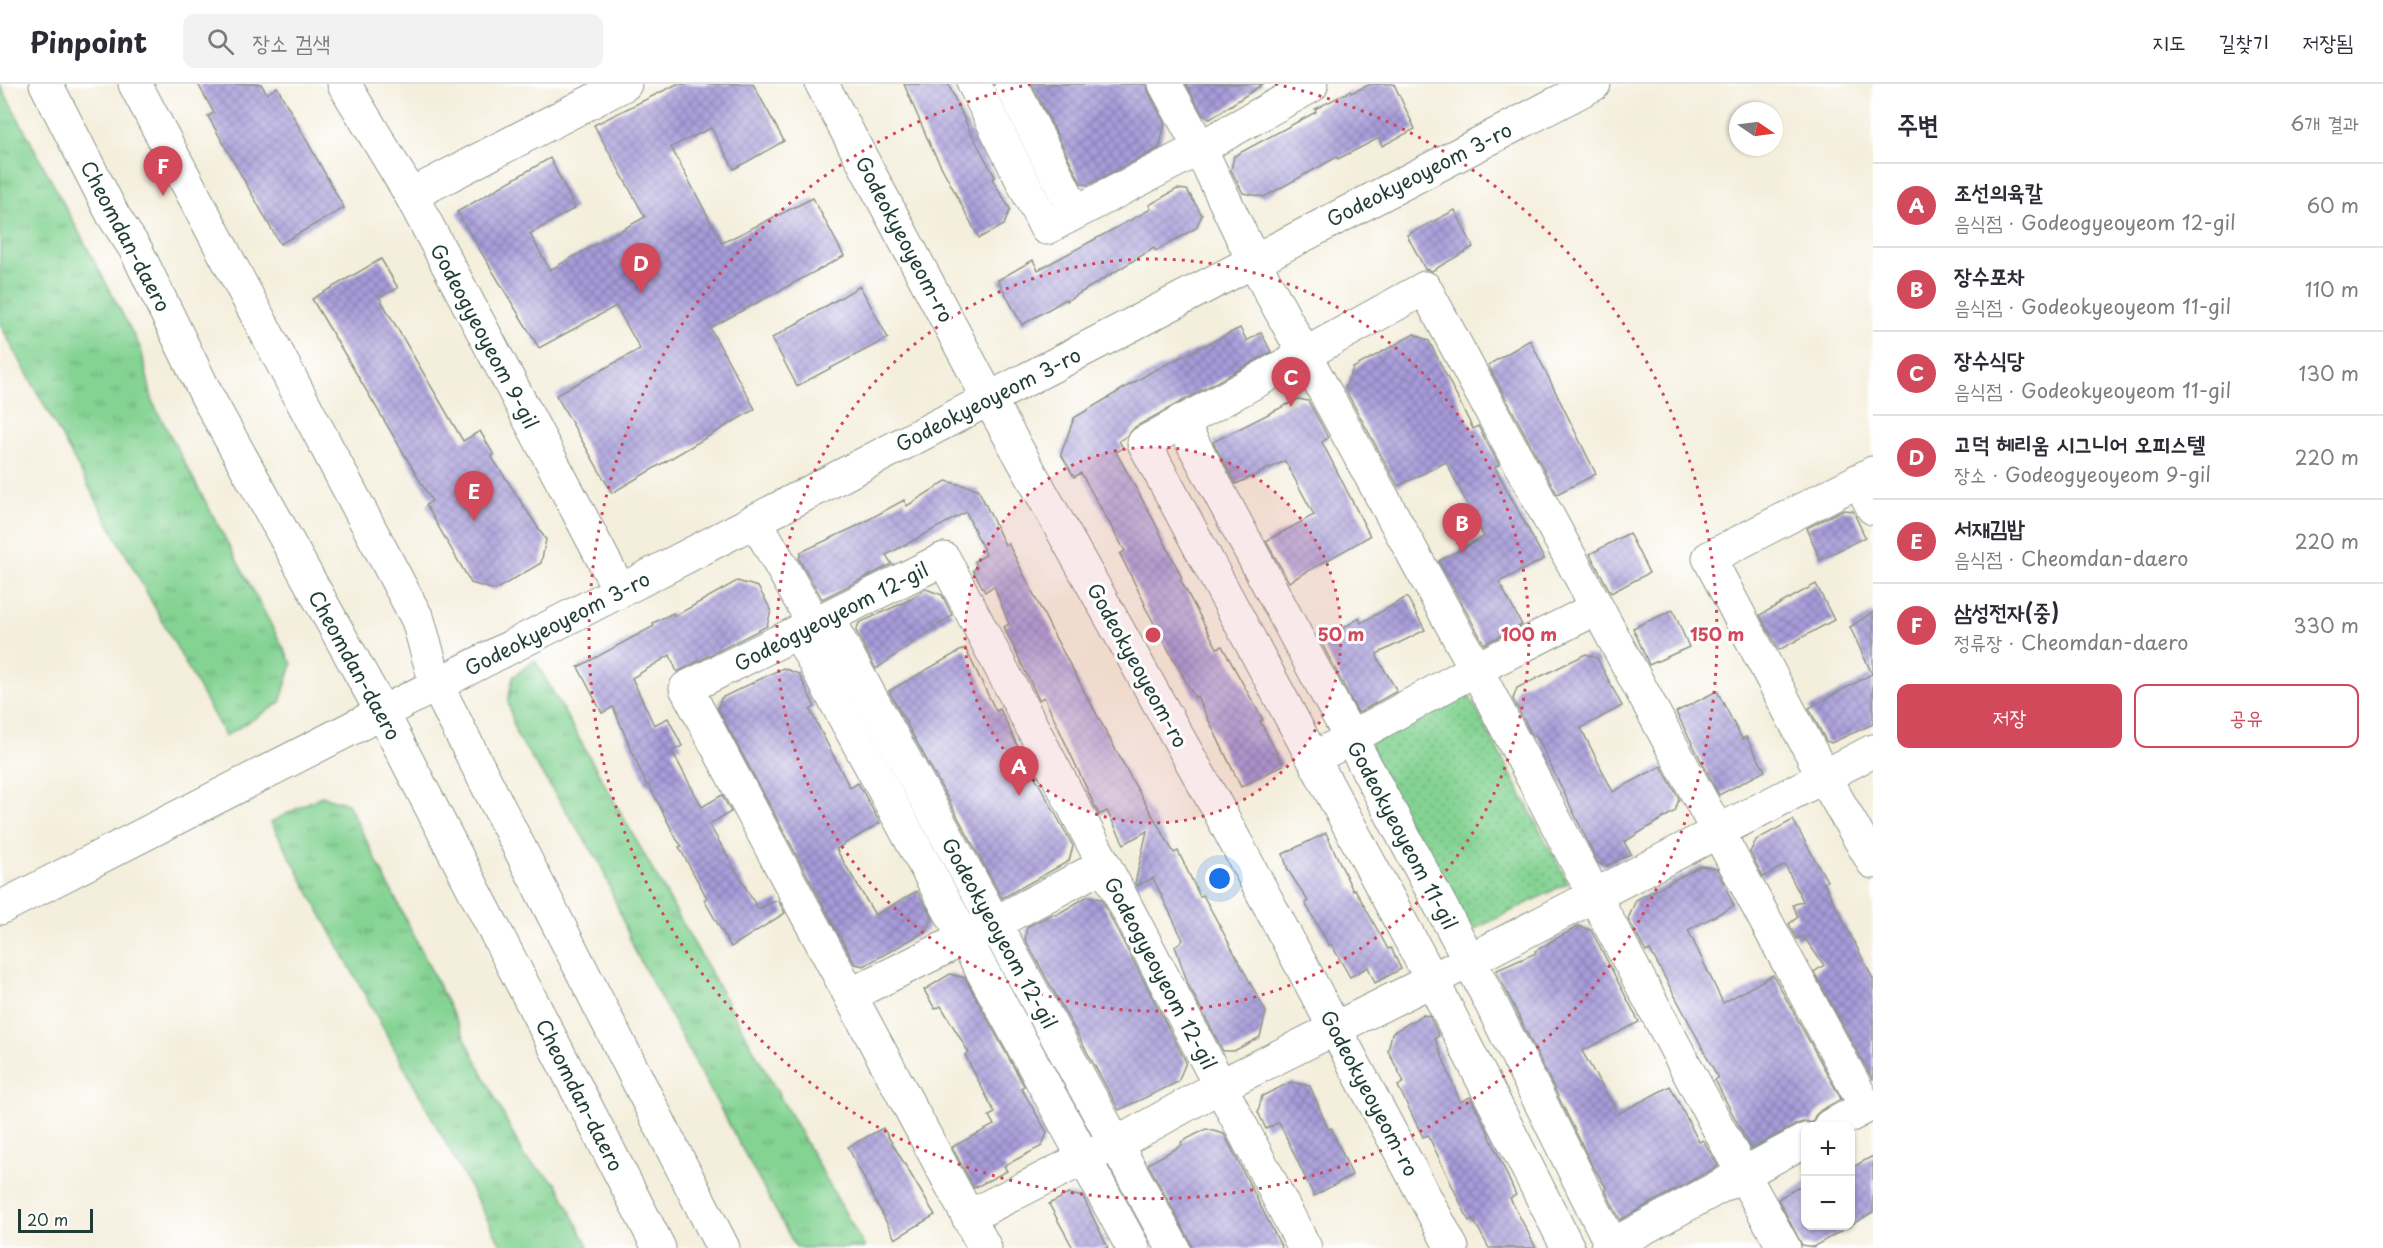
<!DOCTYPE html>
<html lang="ko">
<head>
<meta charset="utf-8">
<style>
	body { margin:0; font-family:"Playpen Sans","Poor Story",sans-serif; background:#f2f2f3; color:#2b2b33 }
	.controls { position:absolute; right:18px; bottom:18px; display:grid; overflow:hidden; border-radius:12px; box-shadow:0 2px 4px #0004 }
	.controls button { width:54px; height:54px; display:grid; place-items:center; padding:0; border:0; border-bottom:2px solid #e1e1e2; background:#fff; color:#2b2b33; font:30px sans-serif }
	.compass { position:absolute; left:1729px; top:18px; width:54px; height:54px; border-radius:50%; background:#fff; box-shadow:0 2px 4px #0004; rotate:103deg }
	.scale { position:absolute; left:18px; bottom:15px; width:75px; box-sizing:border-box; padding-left:6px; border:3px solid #1f3d34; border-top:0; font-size:16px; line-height:21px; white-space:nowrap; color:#1f3d34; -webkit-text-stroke:4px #fff; paint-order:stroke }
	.you { position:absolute; left:1220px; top:795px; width:21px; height:21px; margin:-15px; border:4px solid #fff; border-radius:50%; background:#1a73e8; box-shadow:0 0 0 9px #1a73e833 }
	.badge { display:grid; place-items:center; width:39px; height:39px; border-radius:50%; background:#d1495b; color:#fff; font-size:20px; font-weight:700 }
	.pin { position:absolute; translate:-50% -50px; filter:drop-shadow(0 2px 3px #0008) }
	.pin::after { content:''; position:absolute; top:32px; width:21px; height:18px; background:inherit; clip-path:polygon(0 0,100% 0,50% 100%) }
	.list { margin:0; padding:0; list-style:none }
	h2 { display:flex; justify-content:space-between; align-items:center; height:78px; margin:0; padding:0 24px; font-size:26px }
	h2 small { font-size:20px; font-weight:400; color:#7c7c81 }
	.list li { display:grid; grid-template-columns:39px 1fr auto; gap:18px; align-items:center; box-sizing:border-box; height:84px; padding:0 24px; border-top:2px solid #e1e1e2 }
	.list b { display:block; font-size:22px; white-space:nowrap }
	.list p { margin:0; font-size:20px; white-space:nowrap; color:#7c7c81 }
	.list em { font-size:20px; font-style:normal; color:#7c7c81 }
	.actions { display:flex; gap:12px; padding:18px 24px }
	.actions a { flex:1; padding:14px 0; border:2px solid #d1495b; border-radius:12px; text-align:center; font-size:21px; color:#d1495b }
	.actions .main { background:#d1495b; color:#fff }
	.icon { flex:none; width:33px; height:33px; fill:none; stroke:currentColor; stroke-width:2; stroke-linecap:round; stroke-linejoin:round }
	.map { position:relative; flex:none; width:1873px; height:1164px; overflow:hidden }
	header { display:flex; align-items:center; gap:36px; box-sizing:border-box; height:84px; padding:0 30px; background:#fff; border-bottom:2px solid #e1e1e2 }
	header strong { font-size:28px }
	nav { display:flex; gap:33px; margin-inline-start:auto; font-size:21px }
	.search { width:420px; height:54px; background:#f2f2f3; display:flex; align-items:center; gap:15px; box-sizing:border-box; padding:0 21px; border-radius:12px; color:#7c7c81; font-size:22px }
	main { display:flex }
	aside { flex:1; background:#fff }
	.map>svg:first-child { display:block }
</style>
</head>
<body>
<header>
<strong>Pinpoint</strong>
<div class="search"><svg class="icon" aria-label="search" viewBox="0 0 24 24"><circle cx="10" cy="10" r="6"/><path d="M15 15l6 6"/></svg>장소 검색</div>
<nav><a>지도</a><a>길찾기</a><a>저장됨</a></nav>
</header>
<main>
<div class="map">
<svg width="1873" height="1164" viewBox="0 0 1873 1164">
	<defs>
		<pattern id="grass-tufts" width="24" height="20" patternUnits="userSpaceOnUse" patternTransform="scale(1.5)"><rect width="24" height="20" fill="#84d393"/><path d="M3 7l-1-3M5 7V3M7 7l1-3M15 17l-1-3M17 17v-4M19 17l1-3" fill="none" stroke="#6bac79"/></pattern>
		<pattern id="park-dots" width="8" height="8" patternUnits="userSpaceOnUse" patternTransform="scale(1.5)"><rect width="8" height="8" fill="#84d393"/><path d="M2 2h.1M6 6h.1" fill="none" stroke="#6bac79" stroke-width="1.8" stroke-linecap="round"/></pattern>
		<pattern id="building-cross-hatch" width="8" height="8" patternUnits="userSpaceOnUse" patternTransform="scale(1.5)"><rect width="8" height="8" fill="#a79bd9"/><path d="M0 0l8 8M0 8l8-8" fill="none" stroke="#8780b1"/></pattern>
	</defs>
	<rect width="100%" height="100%" fill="#fff"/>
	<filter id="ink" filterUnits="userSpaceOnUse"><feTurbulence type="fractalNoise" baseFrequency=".0167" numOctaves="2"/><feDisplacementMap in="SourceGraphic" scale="12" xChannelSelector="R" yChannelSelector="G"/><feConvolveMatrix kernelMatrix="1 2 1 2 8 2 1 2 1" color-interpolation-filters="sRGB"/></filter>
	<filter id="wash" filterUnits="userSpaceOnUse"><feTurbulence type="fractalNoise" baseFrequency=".008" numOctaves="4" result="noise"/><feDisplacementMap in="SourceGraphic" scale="24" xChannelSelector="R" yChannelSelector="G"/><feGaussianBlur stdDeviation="1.35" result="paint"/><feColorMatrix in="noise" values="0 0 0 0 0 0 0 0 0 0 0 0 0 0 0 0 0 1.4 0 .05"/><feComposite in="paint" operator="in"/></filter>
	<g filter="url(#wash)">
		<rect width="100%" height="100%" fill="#f4eedc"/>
		<!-- grass -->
		<g fill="url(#grass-tufts)" stroke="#528864" stroke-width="1.5">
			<polygon points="0,0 141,265 153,319 292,580 280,619 225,652 0,240"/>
			<polygon points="535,576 865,1164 796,1164 635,867 600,779 516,650 508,617 513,593"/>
			<polygon points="321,712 348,720 525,1074 557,1100 589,1164 503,1164 271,738"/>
		</g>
		<!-- park -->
		<polygon fill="url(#park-dots)" stroke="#528864" stroke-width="1.5" points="1467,608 1568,799 1463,851 1369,660"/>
		<g id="blocks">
			<!-- building -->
			<g fill="url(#building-cross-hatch)">
				<polygon points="198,0 261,0 267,10 277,3 344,124 280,160 208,32 214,29"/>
				<polygon points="677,0 753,0 784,57 734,85 711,44 671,63 722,159 813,114 844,172 710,244 755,325 612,409 556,311 640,265 616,222 539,264 457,128 550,74 575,124 530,150 550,186 645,133 594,41"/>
				<polygon points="904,0 948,0 969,45 995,93 992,95 1010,125 1004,141 979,154 931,63"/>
				<polygon points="1032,0 1146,0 1149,9 1165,40 1159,64 1088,101 1081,99"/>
				<polygon points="1186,0 1263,0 1210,35 1203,31"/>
				<polygon points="1371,0 1394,0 1415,45 1382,62 1379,54 1338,75 1337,73 1264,113 1243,109 1231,86 1234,72 1316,28 1315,25 1350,7 1351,9"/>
				<polygon points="1177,105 1187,106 1202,131 1196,144 1156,167 1154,164 1067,217 1066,215 1022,241 998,196 1033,176 1038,186 1151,125 1149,121"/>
				<polygon points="1455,126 1473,163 1432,187 1425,185 1407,151"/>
				<polygon points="381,175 398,204 379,213 463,357 480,347 494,371 491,372 546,456 541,479 495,506 471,499 426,421 432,417 312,215"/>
				<polygon points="860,202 888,254 797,302 772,254"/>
				<polygon points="1240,244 1247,257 1261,248 1271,268 1135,343 1127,352 1119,357 1123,364 1116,368 1154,437 1182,494 1180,495 1217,564 1222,562 1263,636 1260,637 1283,681 1241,703 1197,612 1195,614 1144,521 1145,520 1120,470 1125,467 1081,389 1074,393 1061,370 1074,334 1153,287"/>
				<polygon points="1414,250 1429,257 1473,345 1478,342 1499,381 1495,383 1544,475 1499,498 1522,541 1484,560 1439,477 1484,453 1446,378 1398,402 1345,305 1353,284"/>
				<polygon points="1530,256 1596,390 1557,410 1488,281"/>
				<polygon points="1298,315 1308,317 1322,342 1328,354 1322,358 1370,452 1289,498 1266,457 1314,431 1285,377 1236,400 1213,358"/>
				<polygon points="946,397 978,405 1005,461 1008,459 1054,551 1132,696 1174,769 1178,767 1200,813 1203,811 1266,928 1260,953 1234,967 1223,967 1188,900 1175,862 1183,856 1153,794 1137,802 1135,799 1147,747 1124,760 1107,727 1099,731 1044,613 1039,616 1004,543 1009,540 994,502 985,508 973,486 977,484 975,477 986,471 966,428 886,471 892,480 822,515 799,475 801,468 857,442 904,416 907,422"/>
				<polygon points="1842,426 1853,427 1865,453 1820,476 1807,444"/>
				<polygon points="1629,449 1649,489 1611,509 1590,470"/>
				<polygon points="737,497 758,503 771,526 767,542 677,588 670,571 632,594 654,641 668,634 682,662 672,667 702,723 722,711 731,728 709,740 758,825 778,816 785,829 731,863 704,816 707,814 679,763 682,762 677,756 649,701 647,702 613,623 602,629 578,583 654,542 653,539 673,529 675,532"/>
				<polygon points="1816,500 1834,536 1779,566 1760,531"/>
				<polygon points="926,505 942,511 952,531 876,585 856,547 859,539 907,517"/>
				<polygon points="1407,513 1425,546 1377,570 1378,575 1397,607 1358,629 1321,558 1359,534 1361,539"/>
				<polygon points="1673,526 1689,563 1649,581 1633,544"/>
				<polygon points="1873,528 1873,640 1831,659 1826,657 1809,624 1872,590 1850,543"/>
				<polygon points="965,564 996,627 1000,625 1025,678 1027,678 1073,762 1069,777 1002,814 889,607"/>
				<polygon points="1586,570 1597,574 1622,622 1581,644 1613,708 1661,682 1679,715 1675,727 1624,758 1631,770 1606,782 1598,779 1536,651 1533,653 1513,615 1517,604"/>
				<polygon points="783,584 799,590 815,623 810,626 850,704 858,699 880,739 836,765 875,831 917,807 932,833 926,847 864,882 855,880 718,625 721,614"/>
				<polygon points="1717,607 1742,655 1746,653 1765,687 1719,711 1676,628"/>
				<polygon points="1793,736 1827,797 1824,799 1873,895 1873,996 1814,888 1824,881 1803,852 1797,855 1789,840 1798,833 1793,821 1803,817 1785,781 1763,793 1750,768 1756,756"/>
				<polygon points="1326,749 1353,807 1355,805 1388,865 1391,864 1401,885 1375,899 1368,883 1350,893 1331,860 1329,861 1305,819 1308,817 1288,786 1283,770"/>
				<polygon points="1701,782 1717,785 1734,822 1688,846 1723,919 1773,891 1841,1015 1821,1026 1815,1032 1812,1039 1806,1037 1797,1040 1751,1065 1715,996 1718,994 1690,940 1650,866 1646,868 1628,835 1636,816"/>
				<polygon points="1088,812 1101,815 1186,978 1178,998 1119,1026 1025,855 1027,843 1052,830 1056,831"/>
				<polygon points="1578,842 1591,846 1639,938 1582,967 1618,1030 1670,1002 1699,1058 1703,1056 1718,1082 1620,1136 1605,1106 1607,1105 1592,1081 1497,888 1497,886 1536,869 1535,867"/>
				<polygon points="950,890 965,894 1024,1002 1021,1004 1047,1048 1042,1062 1004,1082 1007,1087 974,1104 952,1063 994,1041 989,1032 995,1029 965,971 969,969 941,922 935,925 924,906"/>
				<polygon points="1423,931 1429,932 1439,952 1435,954 1460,1018 1470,1013 1486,1044 1516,1111 1510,1114 1536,1164 1489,1164 1473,1135 1469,1137 1428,1051 1423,1053 1398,1002 1404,998 1388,967 1392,949"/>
				<polygon points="1291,998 1310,1002 1328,1045 1331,1044 1352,1091 1314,1112 1279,1038 1266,1045 1258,1028 1262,1012"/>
				<polygon points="883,1044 935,1131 895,1155 848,1063"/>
				<polygon points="1206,1045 1224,1050 1282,1164 1192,1164 1189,1155 1148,1080 1182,1061 1181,1058"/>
				<polygon points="1873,1072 1873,1128 1851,1141 1851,1084"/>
				<polygon points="1806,1098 1806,1142 1850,1142 1813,1163 1802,1161 1778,1115"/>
				<polygon points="1068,1110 1083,1113 1108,1164 1073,1164 1049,1120"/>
			</g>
		</g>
	</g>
	<g filter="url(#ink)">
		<use href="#blocks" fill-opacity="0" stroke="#8a9688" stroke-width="1.5"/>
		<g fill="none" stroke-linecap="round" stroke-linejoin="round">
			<defs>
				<g id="minor">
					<polyline points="46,0 113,131 136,166 207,312 382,628 659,1164"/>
					<polyline points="135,0 418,536 436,600 723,1164"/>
					<polyline points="344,0 411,111 620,507"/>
					<polyline points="822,0 989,315 1218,725 1452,1164"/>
					<polyline points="974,0 1046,144 1200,64 1165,0"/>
					<polyline points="1011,0 1075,128"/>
					<polyline points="1310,0 1311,2 1200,64 1253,176 1476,585 1594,811 1743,1090 1607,1164"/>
					<polyline points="411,111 625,0"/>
					<polyline points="1181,337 1469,875 1612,1162"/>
					<polyline points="1873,389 1709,474 1824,693 1873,778"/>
					<polyline points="1859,396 1873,424"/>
					<polyline points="755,436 814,540"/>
					<polyline points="827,534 1173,1164"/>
					<polyline points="798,548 1133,1164"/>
					<polyline points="1331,665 1476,585 1597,524"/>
					<polyline points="0,824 620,507 1594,0"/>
					<polyline points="850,911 995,839 1104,781"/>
					<polyline points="968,1133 1084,1074 1116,1060 1220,1002 1432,896 1873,667"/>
					<polyline points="985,1164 686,604 944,475 1305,1164"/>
					<polyline points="1568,1164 1432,896 1144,359 1425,204 1866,1023 1830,1042"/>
					<polyline points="1784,1164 1743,1090 1806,1056"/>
				</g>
			</defs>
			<!-- minor casing -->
			<use href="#minor" stroke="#8a9688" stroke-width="35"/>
			<!-- minor -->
			<use href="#minor" stroke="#fff" stroke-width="33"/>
		</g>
	</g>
	<!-- distance rings -->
	<circle cx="1153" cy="551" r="188" fill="#d1495b" fill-opacity=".12"/>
	<g fill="none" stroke="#d1495b" stroke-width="3" stroke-dasharray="3 6">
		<circle cx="1153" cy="551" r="188"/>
		<circle cx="1153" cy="551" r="376"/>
		<path d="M1275 0A564 564 0 1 1 1031 0"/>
	</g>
	<g text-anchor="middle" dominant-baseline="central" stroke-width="6" stroke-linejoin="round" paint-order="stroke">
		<!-- street labels -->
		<g font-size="20" fill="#1f3d34" stroke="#fff">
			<text transform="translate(1419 90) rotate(-27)">Godeokyeoyeom 3-ro</text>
			<text transform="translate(126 152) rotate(62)">Cheomdan-daero</text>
			<text transform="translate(905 155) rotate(62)">Godeokyeoyeom-ro</text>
			<text transform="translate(485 252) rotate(62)">Godeogyeoyeom 9-gil</text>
			<text transform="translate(988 315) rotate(-27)">Godeokyeoyeom 3-ro</text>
			<text transform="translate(831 532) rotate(-27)">Godeogyeoyeom 12-gil</text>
			<text transform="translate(557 539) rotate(-27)">Godeokyeoyeom 3-ro</text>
			<text transform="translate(355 581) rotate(61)">Cheomdan-daero</text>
			<text transform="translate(1138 581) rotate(61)">Godeokyeoyeom-ro</text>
			<text transform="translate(1403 751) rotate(62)">Godeokyeoyeom 11-gil</text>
			<text transform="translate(1000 849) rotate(61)">Godeokyeoyeom 12-gil</text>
			<text transform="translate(1161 889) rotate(62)">Godeogyeoyeom 12-gil</text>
			<text transform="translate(1370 1009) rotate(62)">Godeokyeoyeom-ro</text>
			<text transform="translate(580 1011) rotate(63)">Cheomdan-daero</text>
		</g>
	</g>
	<circle cx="1153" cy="551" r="9" fill="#d1495b" stroke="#fff" stroke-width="3"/>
	<g font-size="18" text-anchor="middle" font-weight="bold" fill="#d1495b" stroke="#fff" stroke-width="6" stroke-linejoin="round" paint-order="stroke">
		<text x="1341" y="557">50 m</text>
		<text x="1529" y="557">100 m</text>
		<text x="1717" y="557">150 m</text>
	</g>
</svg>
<div class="controls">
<button>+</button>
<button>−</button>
</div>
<svg class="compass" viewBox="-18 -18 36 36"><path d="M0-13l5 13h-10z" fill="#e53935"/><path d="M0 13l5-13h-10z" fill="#7c7c81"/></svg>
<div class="scale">20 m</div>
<div class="you"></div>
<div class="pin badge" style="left:1019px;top:712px">A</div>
<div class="pin badge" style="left:1462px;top:469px">B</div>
<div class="pin badge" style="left:1291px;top:323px">C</div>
<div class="pin badge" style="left:641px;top:209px">D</div>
<div class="pin badge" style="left:474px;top:437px">E</div>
<div class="pin badge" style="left:163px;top:112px">F</div>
</div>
<aside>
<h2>주변<small>6개 결과</small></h2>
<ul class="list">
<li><span class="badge">A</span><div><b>조선의육칼</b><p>음식점 · Godeogyeoyeom 12-gil</p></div><em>60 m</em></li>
<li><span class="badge">B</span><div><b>장수포차</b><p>음식점 · Godeokyeoyeom 11-gil</p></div><em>110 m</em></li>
<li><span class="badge">C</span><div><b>장수식당</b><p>음식점 · Godeokyeoyeom 11-gil</p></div><em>130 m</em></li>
<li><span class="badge">D</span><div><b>고덕 헤리움 시그니어 오피스텔</b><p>장소 · Godeogyeoyeom 9-gil</p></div><em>220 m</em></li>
<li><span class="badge">E</span><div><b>서재김밥</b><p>음식점 · Cheomdan-daero</p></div><em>220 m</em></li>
<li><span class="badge">F</span><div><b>삼성전자(중)</b><p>정류장 · Cheomdan-daero</p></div><em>330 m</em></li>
</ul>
<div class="actions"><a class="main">저장</a><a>공유</a></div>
</aside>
</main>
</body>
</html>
